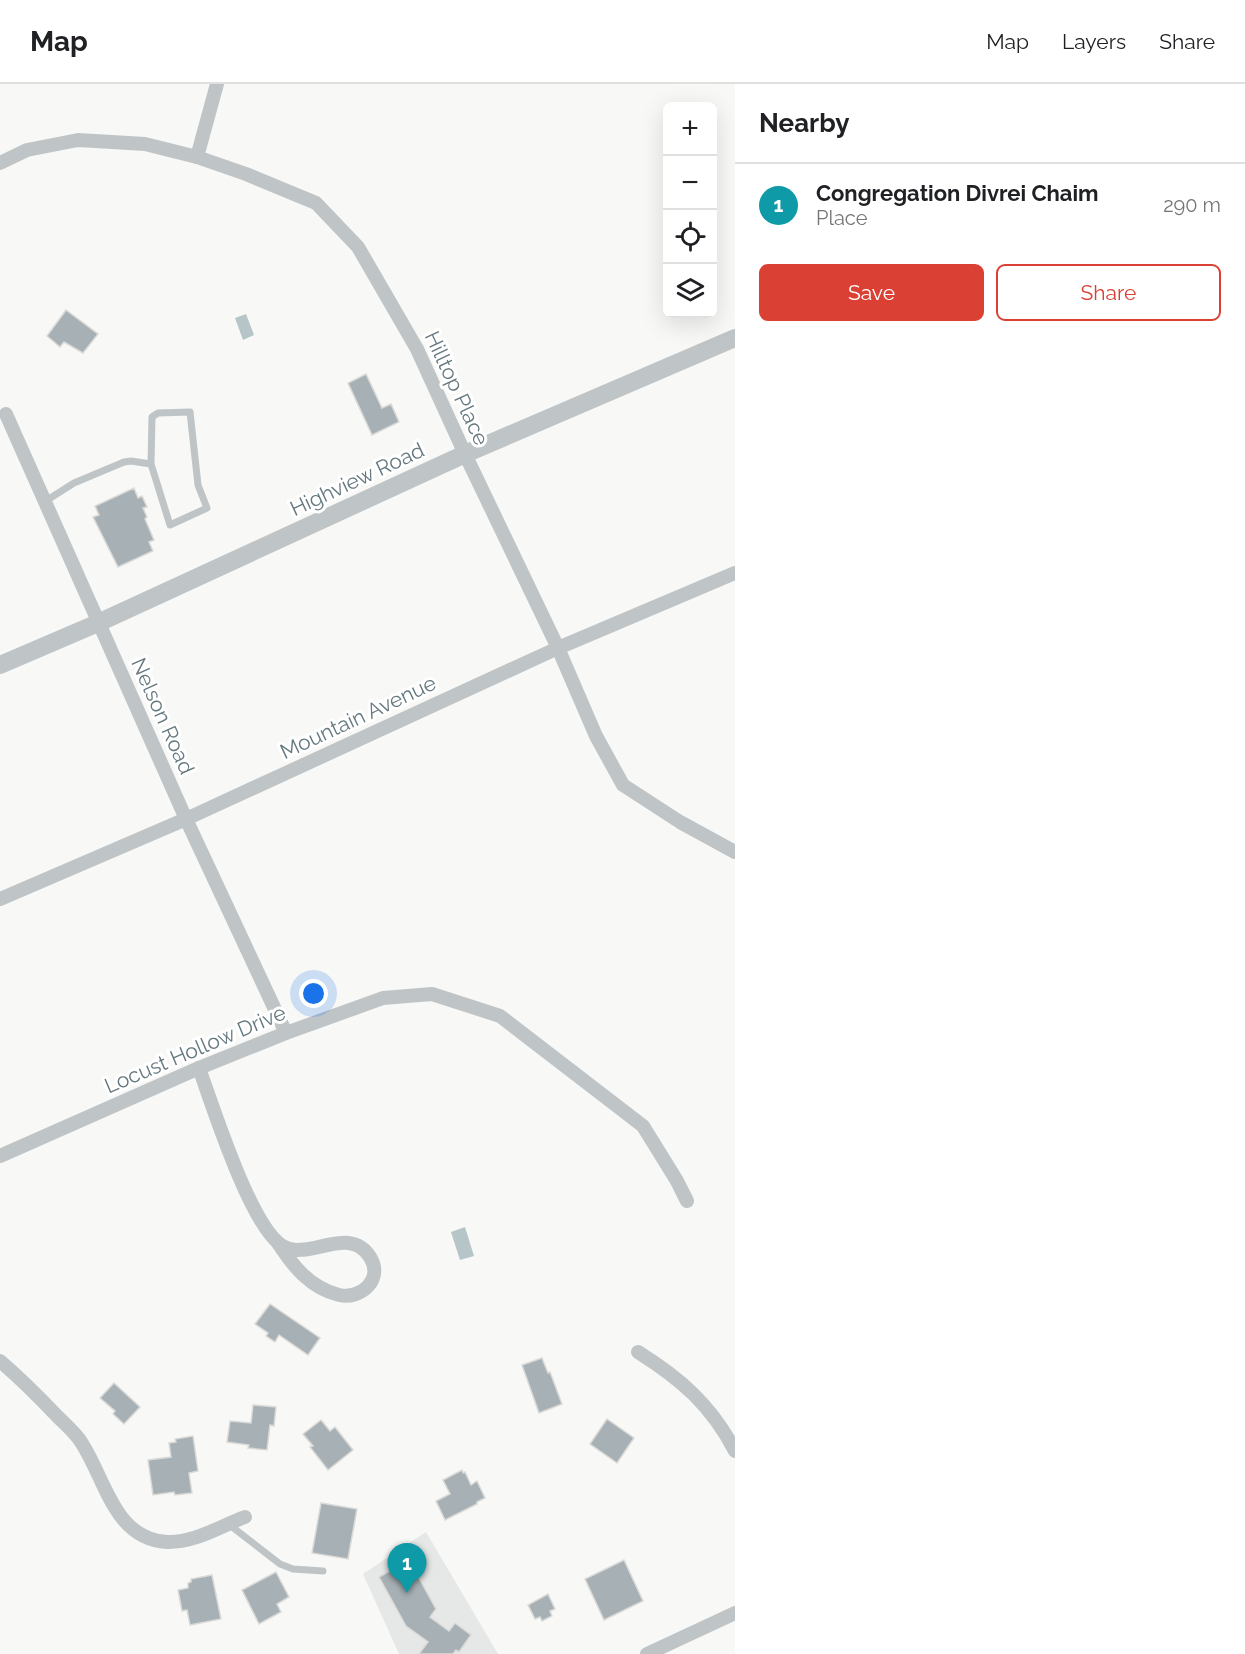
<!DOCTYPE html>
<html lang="en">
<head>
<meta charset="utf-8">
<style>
	body { margin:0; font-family:Raleway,sans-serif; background:#f2f2f2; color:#202124 }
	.controls { position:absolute; right:18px; top:18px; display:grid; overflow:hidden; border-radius:9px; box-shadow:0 6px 24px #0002 }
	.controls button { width:54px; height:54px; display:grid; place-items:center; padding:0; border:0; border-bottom:2px solid #e0e0e0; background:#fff; color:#202124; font:30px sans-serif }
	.you { position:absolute; left:314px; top:910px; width:21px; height:21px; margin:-15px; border:4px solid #fff; border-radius:50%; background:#1a73e8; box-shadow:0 0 0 9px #1a73e833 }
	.badge { display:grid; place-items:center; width:39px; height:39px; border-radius:50%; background:#da4034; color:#fff; font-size:20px; font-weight:700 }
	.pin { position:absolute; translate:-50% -50px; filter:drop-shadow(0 2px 3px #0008) }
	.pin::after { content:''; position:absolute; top:32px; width:21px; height:18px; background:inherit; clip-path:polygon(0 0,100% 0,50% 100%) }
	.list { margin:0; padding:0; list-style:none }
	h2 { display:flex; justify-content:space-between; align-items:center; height:78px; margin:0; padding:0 24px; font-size:26px }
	h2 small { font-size:20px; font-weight:400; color:#757577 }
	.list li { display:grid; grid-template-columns:39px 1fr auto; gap:18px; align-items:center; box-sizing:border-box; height:84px; padding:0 24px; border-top:2px solid #e0e0e0 }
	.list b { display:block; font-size:22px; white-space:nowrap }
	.list p { margin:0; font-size:20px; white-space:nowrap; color:#757577 }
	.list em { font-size:20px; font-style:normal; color:#757577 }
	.actions { display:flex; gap:12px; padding:18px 24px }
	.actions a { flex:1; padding:14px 0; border:2px solid #da4034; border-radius:9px; text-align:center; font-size:21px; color:#da4034 }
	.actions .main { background:#da4034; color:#fff }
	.icon { flex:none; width:33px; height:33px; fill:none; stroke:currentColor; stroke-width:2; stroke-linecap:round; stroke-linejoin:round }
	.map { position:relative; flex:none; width:735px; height:1570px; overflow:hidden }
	header { display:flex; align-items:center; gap:36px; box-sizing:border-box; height:84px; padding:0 30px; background:#fff; border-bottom:2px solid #e0e0e0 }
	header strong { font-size:28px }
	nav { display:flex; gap:33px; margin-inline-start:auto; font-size:21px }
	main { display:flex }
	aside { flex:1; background:#fff }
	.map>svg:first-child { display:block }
</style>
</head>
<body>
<header>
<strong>Map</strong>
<nav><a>Map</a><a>Layers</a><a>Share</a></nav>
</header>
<main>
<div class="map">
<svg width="735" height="1570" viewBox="0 0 735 1570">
	<rect width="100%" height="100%" fill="#f8f8f6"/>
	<!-- built -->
	<polygon fill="#e6e8e7" points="426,1448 498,1570 399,1570 363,1490"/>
	<!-- water -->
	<g fill="#b6c5c7">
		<polygon points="246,230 254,251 243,256 235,234"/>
		<polygon points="465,1143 474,1172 460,1176 451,1148"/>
	</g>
	<!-- building -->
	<g fill="#a7b1b5" stroke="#dadad8" stroke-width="1.5">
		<polygon points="66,226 98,250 83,269 64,258 60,263 47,252"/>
		<polygon points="366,290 382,324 391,320 399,338 372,351 348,299"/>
		<polygon points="134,404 138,414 142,412 147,423 143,424 147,433 145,435 154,456 149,458 153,467 118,483 93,433 99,431 95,422"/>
		<polygon points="270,1220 320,1254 308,1271 279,1251 275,1258 266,1252 268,1249 255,1240"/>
		<polygon points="542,1274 548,1289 550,1288 562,1320 539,1329 522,1281"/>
		<polygon points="114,1299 140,1323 124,1340 113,1330 115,1327 100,1314"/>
		<polygon points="253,1321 276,1323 274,1342 270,1341 267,1366 248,1364 249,1361 227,1358 230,1337 251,1339"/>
		<polygon points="607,1335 634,1354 617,1379 590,1360"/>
		<polygon points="321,1336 330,1347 335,1343 353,1366 328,1386 310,1363 313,1362 303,1350"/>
		<polygon points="193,1352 198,1387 189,1389 192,1409 175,1411 174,1408 153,1411 148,1376 171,1373 169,1359 176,1358 175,1355"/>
		<polygon points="462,1386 463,1389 465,1388 471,1401 477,1397 485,1414 477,1418 477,1420 445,1436 436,1417 450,1410 443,1396"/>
		<polygon points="321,1419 357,1425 348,1475 312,1469"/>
		<polygon points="409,1476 436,1525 430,1533 449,1547 455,1539 471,1551 459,1568 456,1566 453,1570 419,1570 428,1558 406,1542 379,1493"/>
		<polygon points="624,1476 643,1517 604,1536 585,1495"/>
		<polygon points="276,1488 289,1513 277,1520 281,1528 259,1540 242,1506"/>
		<polygon points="212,1491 221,1535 190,1541 187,1526 182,1527 178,1506 188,1504 188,1499 191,1498 191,1495"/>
		<polygon points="548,1510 555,1525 550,1527 552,1532 542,1537 540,1533 535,1535 528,1521"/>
	</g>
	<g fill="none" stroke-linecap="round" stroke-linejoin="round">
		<!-- service -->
		<g stroke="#bfc5c7" stroke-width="7">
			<polyline points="44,418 74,399 124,378 131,377 151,380 170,441 207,424 198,401 190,328 158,329 152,333 151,380"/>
			<polyline points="227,1439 280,1480 293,1485 323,1487"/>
		</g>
		<!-- minor -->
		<g stroke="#bfc5c7" stroke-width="14">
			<polyline points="197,73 217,0"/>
			<polyline points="0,79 27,66 78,56 145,60 197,73 246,90 316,119 358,163 417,265 465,370 558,564 596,652 623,701 680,738 735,768"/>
			<polyline points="6,330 186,735 286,949"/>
			<polyline points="0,815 186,735 558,564 735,489"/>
			<path d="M199,984C213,1023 250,1140 281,1161C307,1179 349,1139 370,1173C384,1195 361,1216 339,1211C310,1204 293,1182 278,1159"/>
			<polyline points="0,1072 199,984 286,949 383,914 432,910 500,932 643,1042 677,1097 687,1117"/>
			<path d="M638,1268C681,1295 711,1321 735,1367"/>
			<path d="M0,1277C20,1294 39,1313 57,1332C64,1339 73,1347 79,1355C105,1391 112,1455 167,1458C195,1459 220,1442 245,1433"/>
			<polyline points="647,1570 735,1529"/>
		</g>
		<!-- tertiary -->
		<polyline stroke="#bfc5c7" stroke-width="18" points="0,581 98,539 465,370 735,254"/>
	</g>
	<g text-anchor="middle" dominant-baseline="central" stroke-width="6" stroke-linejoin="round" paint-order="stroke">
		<!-- street labels -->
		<g font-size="21" fill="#65787f" stroke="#fff">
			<text transform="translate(457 304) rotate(65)">Hilltop Place</text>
			<text transform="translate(357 395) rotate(-25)">Highview Road</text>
			<text transform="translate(163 632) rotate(66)">Nelson Road</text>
			<text transform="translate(358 633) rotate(-25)">Mountain Avenue</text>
			<text transform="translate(195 965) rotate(-23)">Locust Hollow Drive</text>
		</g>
	</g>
</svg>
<div class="controls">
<button>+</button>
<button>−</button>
<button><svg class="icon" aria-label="locate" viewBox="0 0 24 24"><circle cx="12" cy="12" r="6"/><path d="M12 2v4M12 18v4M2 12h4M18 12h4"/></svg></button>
<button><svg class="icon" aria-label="layers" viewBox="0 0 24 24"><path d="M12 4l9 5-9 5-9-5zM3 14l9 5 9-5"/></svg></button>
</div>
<div class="you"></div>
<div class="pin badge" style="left:407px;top:1509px;background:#0f9aa8">1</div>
</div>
<aside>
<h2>Nearby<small></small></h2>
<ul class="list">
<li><span class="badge" style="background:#0f9aa8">1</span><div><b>Congregation Divrei Chaim</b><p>Place</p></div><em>290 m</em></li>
</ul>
<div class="actions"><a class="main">Save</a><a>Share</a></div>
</aside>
</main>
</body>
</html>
